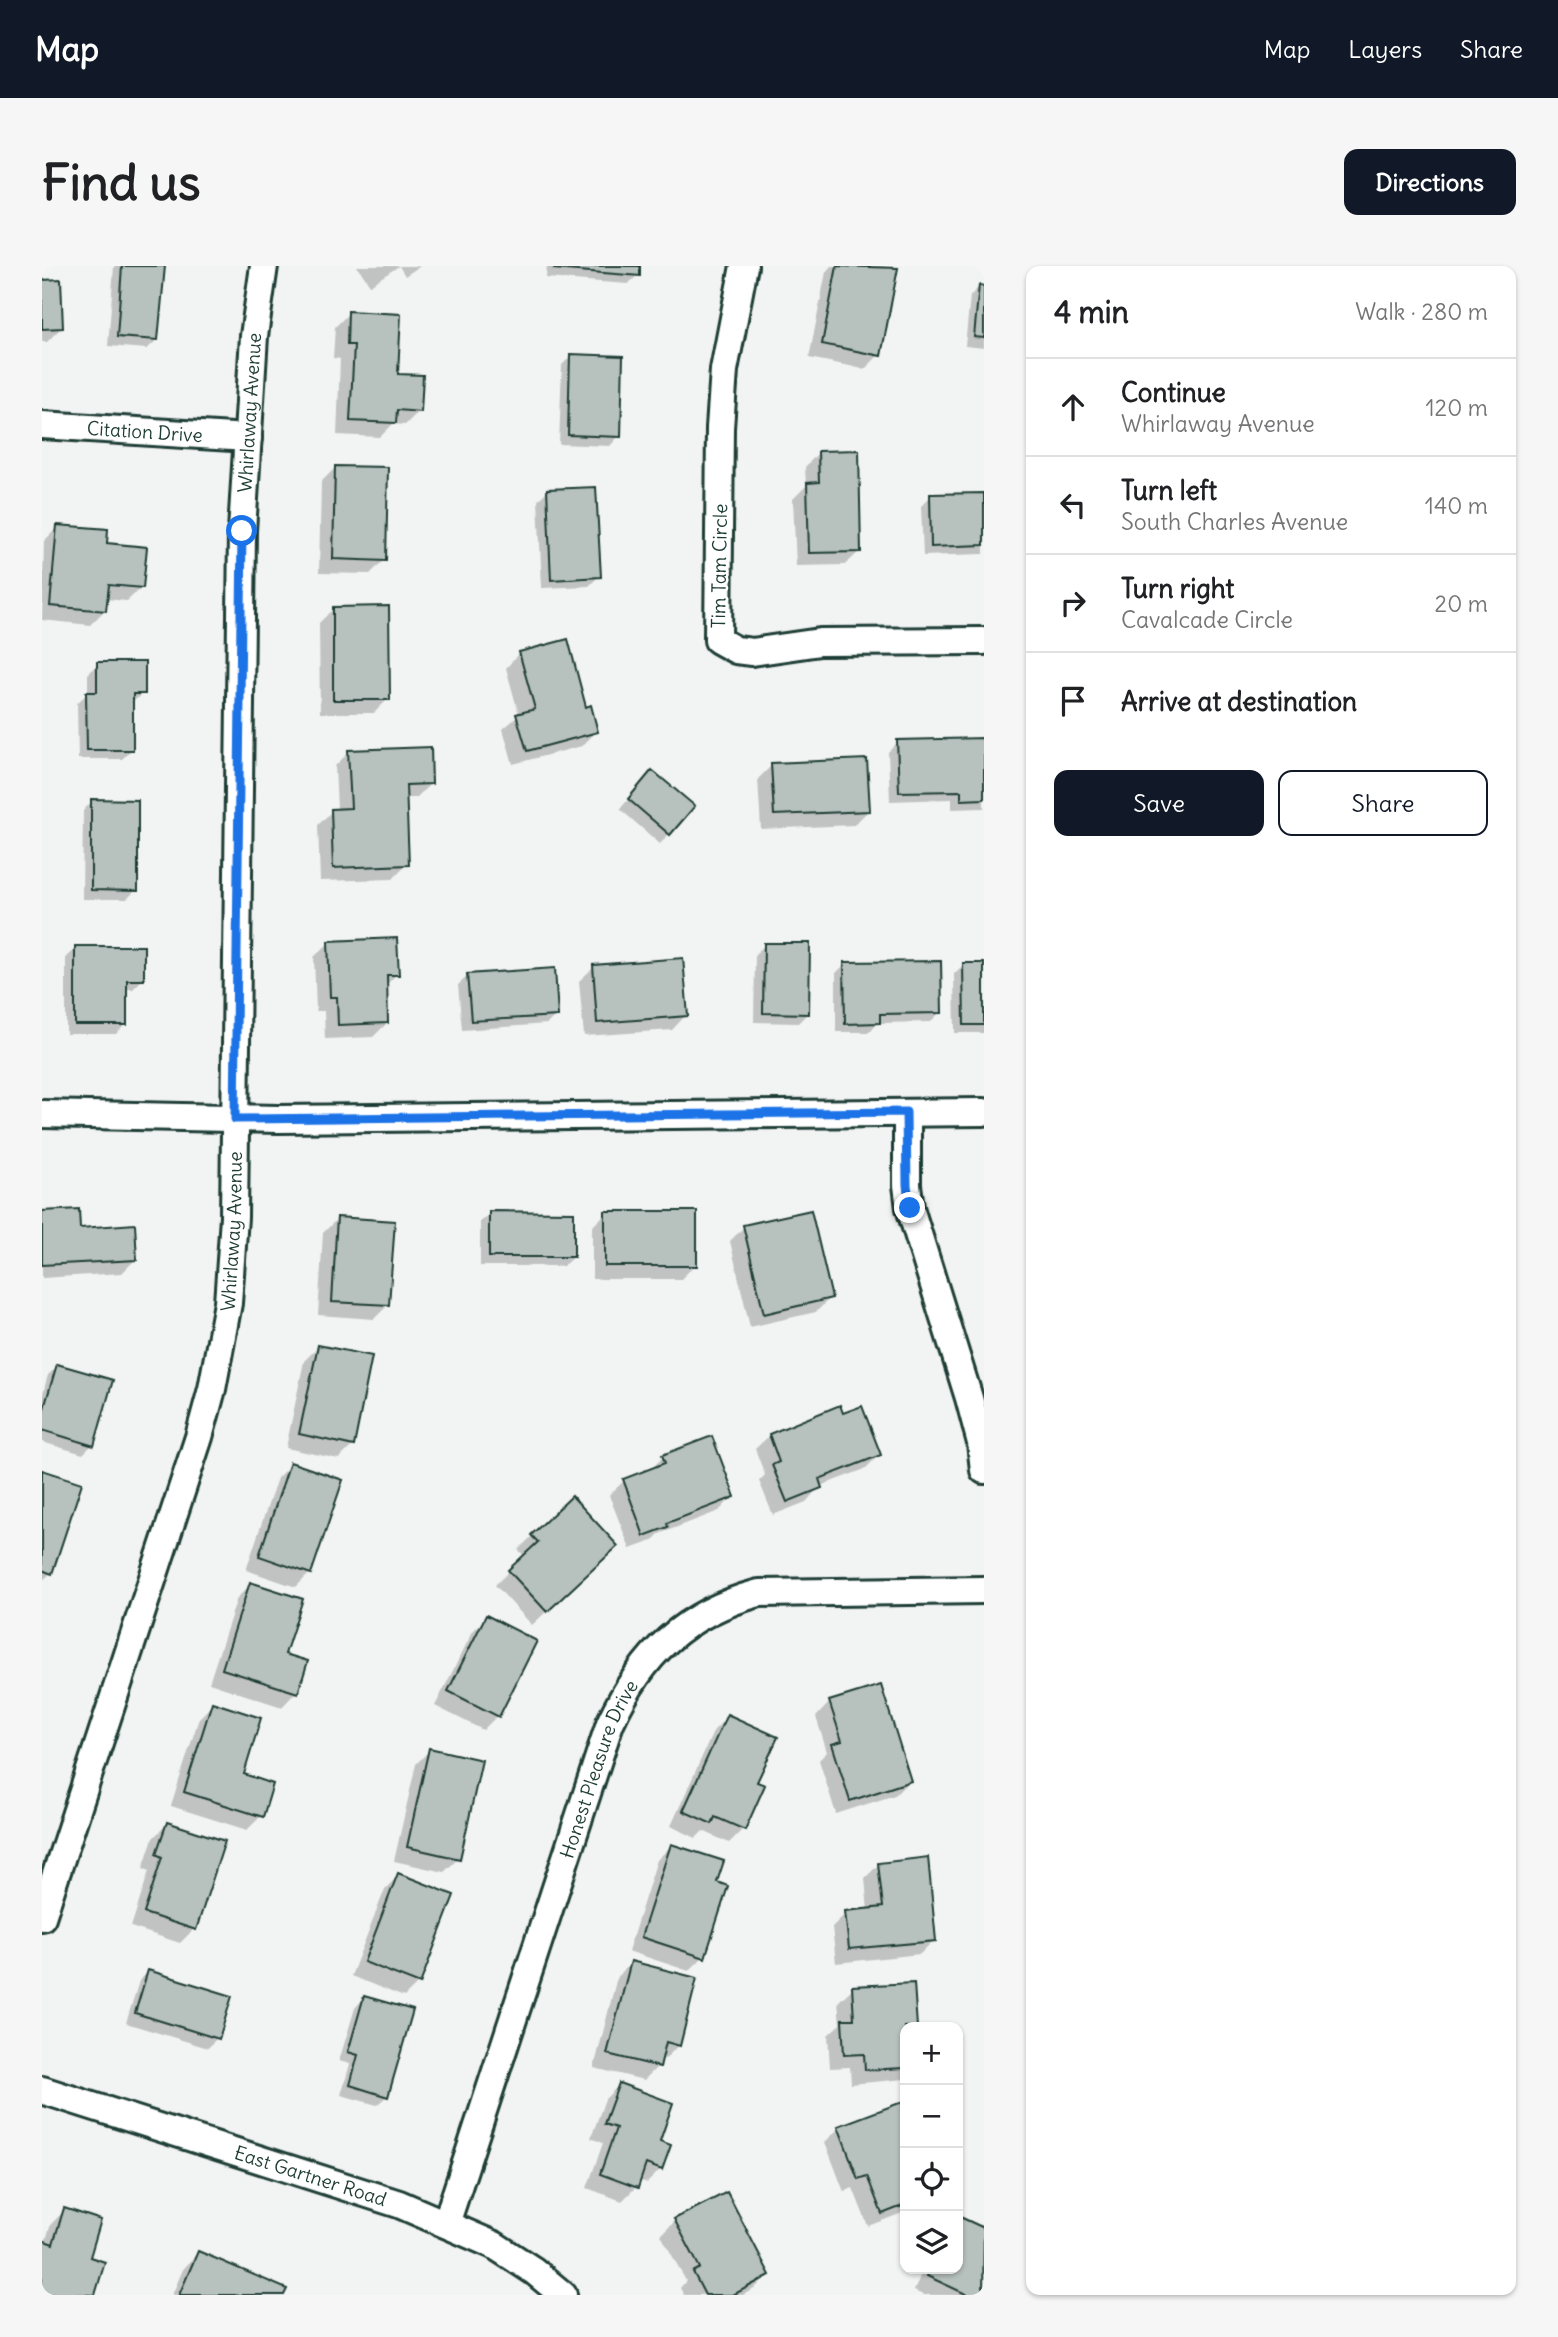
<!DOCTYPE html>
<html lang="en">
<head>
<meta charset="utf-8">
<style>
	body { margin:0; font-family:Delius,sans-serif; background:#f6f6f6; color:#202124 }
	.controls { position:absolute; right:21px; bottom:21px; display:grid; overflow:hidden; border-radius:14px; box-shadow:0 2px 5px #0004 }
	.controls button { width:63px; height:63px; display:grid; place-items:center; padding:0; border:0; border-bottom:2px solid #e0e0e0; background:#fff; color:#202124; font:35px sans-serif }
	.stop { position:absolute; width:21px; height:21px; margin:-16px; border:5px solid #1a73e8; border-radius:50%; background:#fff }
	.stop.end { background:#1a73e8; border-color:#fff; box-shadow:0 2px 7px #0008 }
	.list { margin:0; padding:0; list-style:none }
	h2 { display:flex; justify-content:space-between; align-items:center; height:91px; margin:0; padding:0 28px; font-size:30px }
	h2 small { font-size:23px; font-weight:400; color:#757577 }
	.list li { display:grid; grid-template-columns:46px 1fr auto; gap:21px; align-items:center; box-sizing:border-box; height:98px; padding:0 28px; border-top:2px solid #e0e0e0 }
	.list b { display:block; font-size:26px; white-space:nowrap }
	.list p { margin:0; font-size:23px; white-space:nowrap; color:#757577 }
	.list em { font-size:23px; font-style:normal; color:#757577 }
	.actions { display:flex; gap:14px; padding:21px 28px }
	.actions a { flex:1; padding:16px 0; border:2px solid #111827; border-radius:14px; text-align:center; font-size:24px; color:#111827 }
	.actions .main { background:#111827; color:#fff }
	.icon { flex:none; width:38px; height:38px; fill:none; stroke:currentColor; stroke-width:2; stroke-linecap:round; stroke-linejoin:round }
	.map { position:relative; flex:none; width:942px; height:2029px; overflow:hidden; border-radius:14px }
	header { display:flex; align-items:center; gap:42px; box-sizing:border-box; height:98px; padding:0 35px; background:#111827; color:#fff }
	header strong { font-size:33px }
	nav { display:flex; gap:38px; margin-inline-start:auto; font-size:24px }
	.intro { display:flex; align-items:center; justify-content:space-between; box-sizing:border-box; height:168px; padding:0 42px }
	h1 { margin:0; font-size:49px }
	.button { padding:18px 32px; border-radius:14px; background:#111827; color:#fff; font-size:24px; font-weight:700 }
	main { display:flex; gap:42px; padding:0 42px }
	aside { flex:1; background:#fff; border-radius:14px; box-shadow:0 2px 5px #0004 }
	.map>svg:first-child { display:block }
</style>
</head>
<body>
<header>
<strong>Map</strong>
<nav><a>Map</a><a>Layers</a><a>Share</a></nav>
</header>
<div class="intro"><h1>Find us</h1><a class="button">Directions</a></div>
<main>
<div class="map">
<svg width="942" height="2029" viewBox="0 0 942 2029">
	<rect width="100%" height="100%" fill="#f2f3f3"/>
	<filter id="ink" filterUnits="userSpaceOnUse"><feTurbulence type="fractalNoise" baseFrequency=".0143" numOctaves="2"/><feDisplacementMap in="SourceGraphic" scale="14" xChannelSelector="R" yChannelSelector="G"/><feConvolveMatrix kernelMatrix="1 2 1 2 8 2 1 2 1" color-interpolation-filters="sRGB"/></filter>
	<g filter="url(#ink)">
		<!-- shadow -->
		<g fill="#0003">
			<polygon points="72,0 121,0 115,74 105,83 66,80"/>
			<polygon points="315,0 357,0 328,19"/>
			<polygon points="357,0 378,0 363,10"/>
			<polygon points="505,0 597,0 596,9 586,18 504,12"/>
			<polygon points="789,0 840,0 854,3 837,89 823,103 767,92 784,6"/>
			<polygon points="0,15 19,62 5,76 0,76"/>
			<polygon points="937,21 942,21 942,82 923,80 928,30"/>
			<polygon points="307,47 355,109 377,145 363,159 351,158 338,171 295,169 298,93 291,92 293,61"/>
			<polygon points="529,90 577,170 568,180 517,178 520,99"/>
			<polygon points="777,186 818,285 803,299 754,300 751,233 764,220 763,201"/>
			<polygon points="293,202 342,294 328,308 277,307 279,216"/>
			<polygon points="505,225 557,310 547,320 500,322 496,234"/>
			<polygon points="942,229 942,288 881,290 879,240 889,230"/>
			<polygon points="16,261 100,321 85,335 64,333 62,345 48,359 0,354 2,275"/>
			<polygon points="292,342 346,433 332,447 278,447 277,357"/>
			<polygon points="478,387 543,443 554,466 540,480 471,498 461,463 477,449 464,402"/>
			<polygon points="56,398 101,427 90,437 90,483 80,493 36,493 35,437 46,427 46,408"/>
			<polygon points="942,473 942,542 910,543 910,533 848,535 846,486 856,476"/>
			<polygon points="307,486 388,518 374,532 363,532 365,598 351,613 278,615 276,559 290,545 295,544 293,500"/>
			<polygon points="730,499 826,545 812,559 719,563 716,513"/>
			<polygon points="601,516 627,568 618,578 578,543"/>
			<polygon points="50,535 94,624 85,633 40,633 41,545"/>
			<polygon points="287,677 355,708 343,720 345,757 331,771 283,773 282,745 274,745 272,691"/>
			<polygon points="723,679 766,747 756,757 712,756 713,688"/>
			<polygon points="34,682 101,713 91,723 83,723 83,759 74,768 24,768 24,691"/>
			<polygon points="803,698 898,746 889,756 836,757 827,766 794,766 794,707"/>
			<polygon points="921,699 942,699 942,767 913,767 912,708"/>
			<polygon points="552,701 644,749 630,764 542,770 537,715"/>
			<polygon points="426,710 514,749 505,758 420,764 416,719"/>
			<polygon points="0,947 37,963 94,993 80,1007 0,1012"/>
			<polygon points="448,947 531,991 521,1000 438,1000 438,956"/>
			<polygon points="564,947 653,999 639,1013 550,1013 550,961"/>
			<polygon points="295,953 346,1039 332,1053 276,1049 281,967"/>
			<polygon points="702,961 789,1031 774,1046 708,1061 688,975"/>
			<polygon points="276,1081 311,1179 297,1193 244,1182 262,1095"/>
			<polygon points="16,1100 50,1179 41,1188 0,1176 0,1131 6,1109"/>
			<polygon points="800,1150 837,1189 823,1203 778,1220 764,1236 731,1249 717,1215 723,1209 713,1183 728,1169"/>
			<polygon points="621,1191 691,1230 677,1245 617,1268 610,1275 588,1283 567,1229 582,1215 607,1205"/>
			<polygon points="249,1198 268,1307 254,1321 204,1304 235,1212"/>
			<polygon points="0,1205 9,1307 0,1315"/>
			<polygon points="490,1270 560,1294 490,1359 453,1319 483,1290 476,1284"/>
			<polygon points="209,1318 241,1389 264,1397 254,1426 240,1441 167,1417 195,1332"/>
			<polygon points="445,1351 455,1450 441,1464 393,1440 431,1365"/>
			<polygon points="788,1436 867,1515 853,1529 794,1548 777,1494 785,1486 774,1451"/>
			<polygon points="171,1438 200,1509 219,1550 205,1564 129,1540 157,1452"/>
			<polygon points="686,1450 713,1517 701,1563 687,1577 661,1565 654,1572 629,1560 672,1464"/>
			<polygon points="388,1484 417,1592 402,1606 352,1595 374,1498"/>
			<polygon points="125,1558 152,1663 138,1677 89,1661 107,1605 101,1602 111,1572"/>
			<polygon points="629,1580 673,1617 661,1691 647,1705 586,1685 615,1594"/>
			<polygon points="837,1598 892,1674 878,1688 794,1697 790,1661 804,1647 826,1645 823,1612"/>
			<polygon points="357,1609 376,1717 362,1731 309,1710 343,1623"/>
			<polygon points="589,1697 637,1779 623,1793 618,1792 616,1800 602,1814 552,1802 575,1711"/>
			<polygon points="106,1706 175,1772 166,1782 84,1757 97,1715"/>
			<polygon points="871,1719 873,1761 863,1761 863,1813 809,1818 808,1801 788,1802 786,1769 798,1758 796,1736 811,1722"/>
			<polygon points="322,1732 345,1830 335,1839 299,1829 308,1798 297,1795 313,1742"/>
			<polygon points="577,1819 616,1876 619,1903 605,1917 597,1914 594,1921 580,1935 545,1922 561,1877 549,1872 563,1833"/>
			<polygon points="859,1838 863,1849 863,1946 826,1960 811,1922 802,1926 783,1876 797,1862"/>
			<polygon points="23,1944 45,1993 61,1997 51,2029 0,2029 0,1976 3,1977 9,1958"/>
			<polygon points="916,1952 942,1964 942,2029 881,2029 872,2025 881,2003 916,2003"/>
			<polygon points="633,1955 726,2009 712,2023 701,2029 642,2029 638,2022 644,2015 619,1969"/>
			<polygon points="156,1987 240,2029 130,2029 142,2001"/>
		</g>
		<!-- building -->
		<g fill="#b7c1bd" stroke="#1f3d34" stroke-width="2">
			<polygon points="80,0 123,0 116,74 75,71"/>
			<polygon points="513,0 598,0 598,10 512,3"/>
			<polygon points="795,0 856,2 839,90 780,78"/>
			<polygon points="19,13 21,62 0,63 0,14"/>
			<polygon points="937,19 942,20 942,72 932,71"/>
			<polygon points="306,45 359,48 356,108 381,109 379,146 355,144 354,157 308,155 312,79 305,79"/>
			<polygon points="528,88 581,90 579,171 526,169"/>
			<polygon points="817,184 819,286 767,287 765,217 777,216 776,185"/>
			<polygon points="293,200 346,201 344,295 291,293"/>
			<polygon points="554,221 559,311 509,314 505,223"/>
			<polygon points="942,227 942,279 889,281 888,228"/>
			<polygon points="15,259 66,263 65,277 105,281 101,322 67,319 64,345 8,340"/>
			<polygon points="347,340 348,434 291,434 291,341"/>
			<polygon points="526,373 544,441 549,439 556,466 485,485 474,448 493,443 477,386"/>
			<polygon points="55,396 103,396 103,428 91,428 91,484 45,484 44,426 55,426"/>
			<polygon points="942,472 942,533 919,534 919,525 857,526 855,474"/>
			<polygon points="389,481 390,518 364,519 367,599 291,602 289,543 309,542 306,484"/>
			<polygon points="825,493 828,545 732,549 729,497"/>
			<polygon points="610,504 653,540 628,569 586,533"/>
			<polygon points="49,533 96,534 96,625 49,624"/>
			<polygon points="355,672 357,709 345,709 346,757 296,759 295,731 288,731 286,675"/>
			<polygon points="722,677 768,677 767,748 721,747"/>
			<polygon points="33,680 102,680 102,714 85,714 85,759 33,759"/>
			<polygon points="641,692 646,750 555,757 551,699"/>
			<polygon points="899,695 900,747 838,748 838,757 803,758 802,696"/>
			<polygon points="921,697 942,697 942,759 922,759"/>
			<polygon points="513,702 516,750 429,755 425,708"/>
			<polygon points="37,943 38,962 93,958 95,994 0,999 0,945"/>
			<polygon points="769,944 790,1032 722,1048 701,959"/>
			<polygon points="447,945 532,946 532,991 447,991"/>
			<rect x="563" y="945" width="92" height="55"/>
			<polygon points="295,951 353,955 347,1039 290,1036"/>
			<polygon points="276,1079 330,1090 312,1180 257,1168"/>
			<polygon points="15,1098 71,1114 52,1180 0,1164 0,1149"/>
			<polygon points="798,1139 801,1147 820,1140 839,1189 777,1213 780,1222 745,1236 730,1199 737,1196 727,1168"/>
			<polygon points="670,1170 693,1231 625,1257 626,1261 602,1270 581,1213 623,1197 620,1189"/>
			<polygon points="248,1196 301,1214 269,1308 217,1290"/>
			<polygon points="0,1204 40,1217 10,1308 0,1304"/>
			<polygon points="530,1230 576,1280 505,1346 466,1304 496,1276 489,1269"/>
			<polygon points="208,1316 261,1333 243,1388 266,1395 256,1427 180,1403"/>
			<polygon points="444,1349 495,1375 457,1451 406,1425"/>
			<polygon points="839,1419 869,1515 808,1535 790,1478 800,1475 787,1435"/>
			<polygon points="170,1436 219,1452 202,1508 231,1518 221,1551 142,1526"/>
			<polygon points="685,1448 736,1471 715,1516 723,1519 703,1564 673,1551 670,1558 641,1545"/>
			<polygon points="387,1482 440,1494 418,1593 365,1581"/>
			<polygon points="125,1556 183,1575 154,1664 102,1647 120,1591 114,1588"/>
			<polygon points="629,1578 682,1595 675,1616 686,1620 663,1692 599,1671"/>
			<polygon points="886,1591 894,1675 807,1683 803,1645 841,1641 836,1597"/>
			<polygon points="356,1607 412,1629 378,1718 322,1696"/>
			<polygon points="589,1695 655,1712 638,1780 624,1776 618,1801 565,1788"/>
			<polygon points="106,1704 190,1730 177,1773 93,1747"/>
			<polygon points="872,1717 875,1761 863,1761 863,1802 823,1804 822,1788 802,1789 800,1753 812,1753 810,1720"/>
			<polygon points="322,1730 371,1744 346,1831 308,1819 316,1789 306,1786"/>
			<polygon points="577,1817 631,1837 618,1875 629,1879 620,1904 604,1898 596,1922 558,1908 574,1862 562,1858"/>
			<polygon points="860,1836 863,1845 863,1939 840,1948 825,1910 816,1913 796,1860"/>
			<polygon points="685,1926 728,2009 691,2029 663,2029 651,2006 658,2002 632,1953"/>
			<polygon points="22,1942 59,1954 48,1991 63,1996 53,2029 0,2028 0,1974 11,1978"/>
			<polygon points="916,1950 942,1962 941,2029 926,2029 885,2010 888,2003 916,2003"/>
			<polygon points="156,1985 245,2023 242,2029 137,2029"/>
		</g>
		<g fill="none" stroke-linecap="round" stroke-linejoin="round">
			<defs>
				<g id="minor">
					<polyline points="702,0 682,104 678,162 676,374 694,384 710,386 778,376 942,375"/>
					<path id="s1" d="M0,159L206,172"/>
					<polyline points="865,847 865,919 868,942 927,1132 939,1177 942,1204"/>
					<polyline points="0,848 236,853 942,846"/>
					<path id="s2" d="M0,1651L157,1171L170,1123L186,1037L192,951L200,265L212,70L222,0"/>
					<path id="s3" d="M0,1824L357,1938L452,1979L492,2005L521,2029"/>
					<path id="s4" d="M404,1958L568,1457C600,1388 642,1347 717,1327L942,1324"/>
				</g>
			</defs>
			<!-- minor casing -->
			<use href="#minor" stroke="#1f3d34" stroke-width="32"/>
			<!-- minor -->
			<use href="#minor" stroke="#fff" stroke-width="26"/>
		</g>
	</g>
	<g fill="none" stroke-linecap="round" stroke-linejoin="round" filter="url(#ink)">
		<!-- route -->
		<polyline stroke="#1a73e8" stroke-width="9" points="200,265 193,853 864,846 865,919 868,942"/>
	</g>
	<g text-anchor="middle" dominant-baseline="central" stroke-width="5" stroke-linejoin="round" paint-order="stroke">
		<!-- street labels -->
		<g font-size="19" fill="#1f3d34" stroke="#fff">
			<text stroke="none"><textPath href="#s2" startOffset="1533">Whirlaway Avenue</textPath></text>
			<text stroke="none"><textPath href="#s1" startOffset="103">Citation Drive</textPath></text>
			<text transform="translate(677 300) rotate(-89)">Tim Tam Circle</text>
			<text stroke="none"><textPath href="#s2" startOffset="714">Whirlaway Avenue</textPath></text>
			<text stroke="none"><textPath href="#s4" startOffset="480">Honest Pleasure Drive</textPath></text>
			<text stroke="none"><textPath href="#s3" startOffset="282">East Gartner Road</textPath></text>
		</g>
	</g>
</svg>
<div class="controls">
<button>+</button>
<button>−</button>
<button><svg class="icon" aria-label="locate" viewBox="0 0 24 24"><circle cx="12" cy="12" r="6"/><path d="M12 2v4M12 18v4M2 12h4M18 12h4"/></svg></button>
<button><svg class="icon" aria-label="layers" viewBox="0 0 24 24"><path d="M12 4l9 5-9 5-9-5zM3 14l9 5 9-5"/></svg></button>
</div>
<div class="stop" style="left:200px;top:265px"></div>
<div class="stop end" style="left:868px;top:942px"></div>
</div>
<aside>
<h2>4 min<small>Walk · 280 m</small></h2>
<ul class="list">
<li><svg class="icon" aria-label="ahead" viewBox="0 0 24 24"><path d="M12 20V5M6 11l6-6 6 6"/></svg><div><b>Continue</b><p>Whirlaway Avenue</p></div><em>120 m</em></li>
<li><svg class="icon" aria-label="left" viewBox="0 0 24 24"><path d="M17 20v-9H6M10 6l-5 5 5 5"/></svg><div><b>Turn left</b><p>South Charles Avenue</p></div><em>140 m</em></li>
<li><svg class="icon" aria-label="right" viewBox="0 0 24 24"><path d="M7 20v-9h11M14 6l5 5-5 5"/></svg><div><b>Turn right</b><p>Cavalcade Circle</p></div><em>20 m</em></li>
<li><svg class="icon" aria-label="arrive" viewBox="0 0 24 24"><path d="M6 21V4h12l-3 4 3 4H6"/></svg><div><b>Arrive at destination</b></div></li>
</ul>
<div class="actions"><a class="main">Save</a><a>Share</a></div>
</aside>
</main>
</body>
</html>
